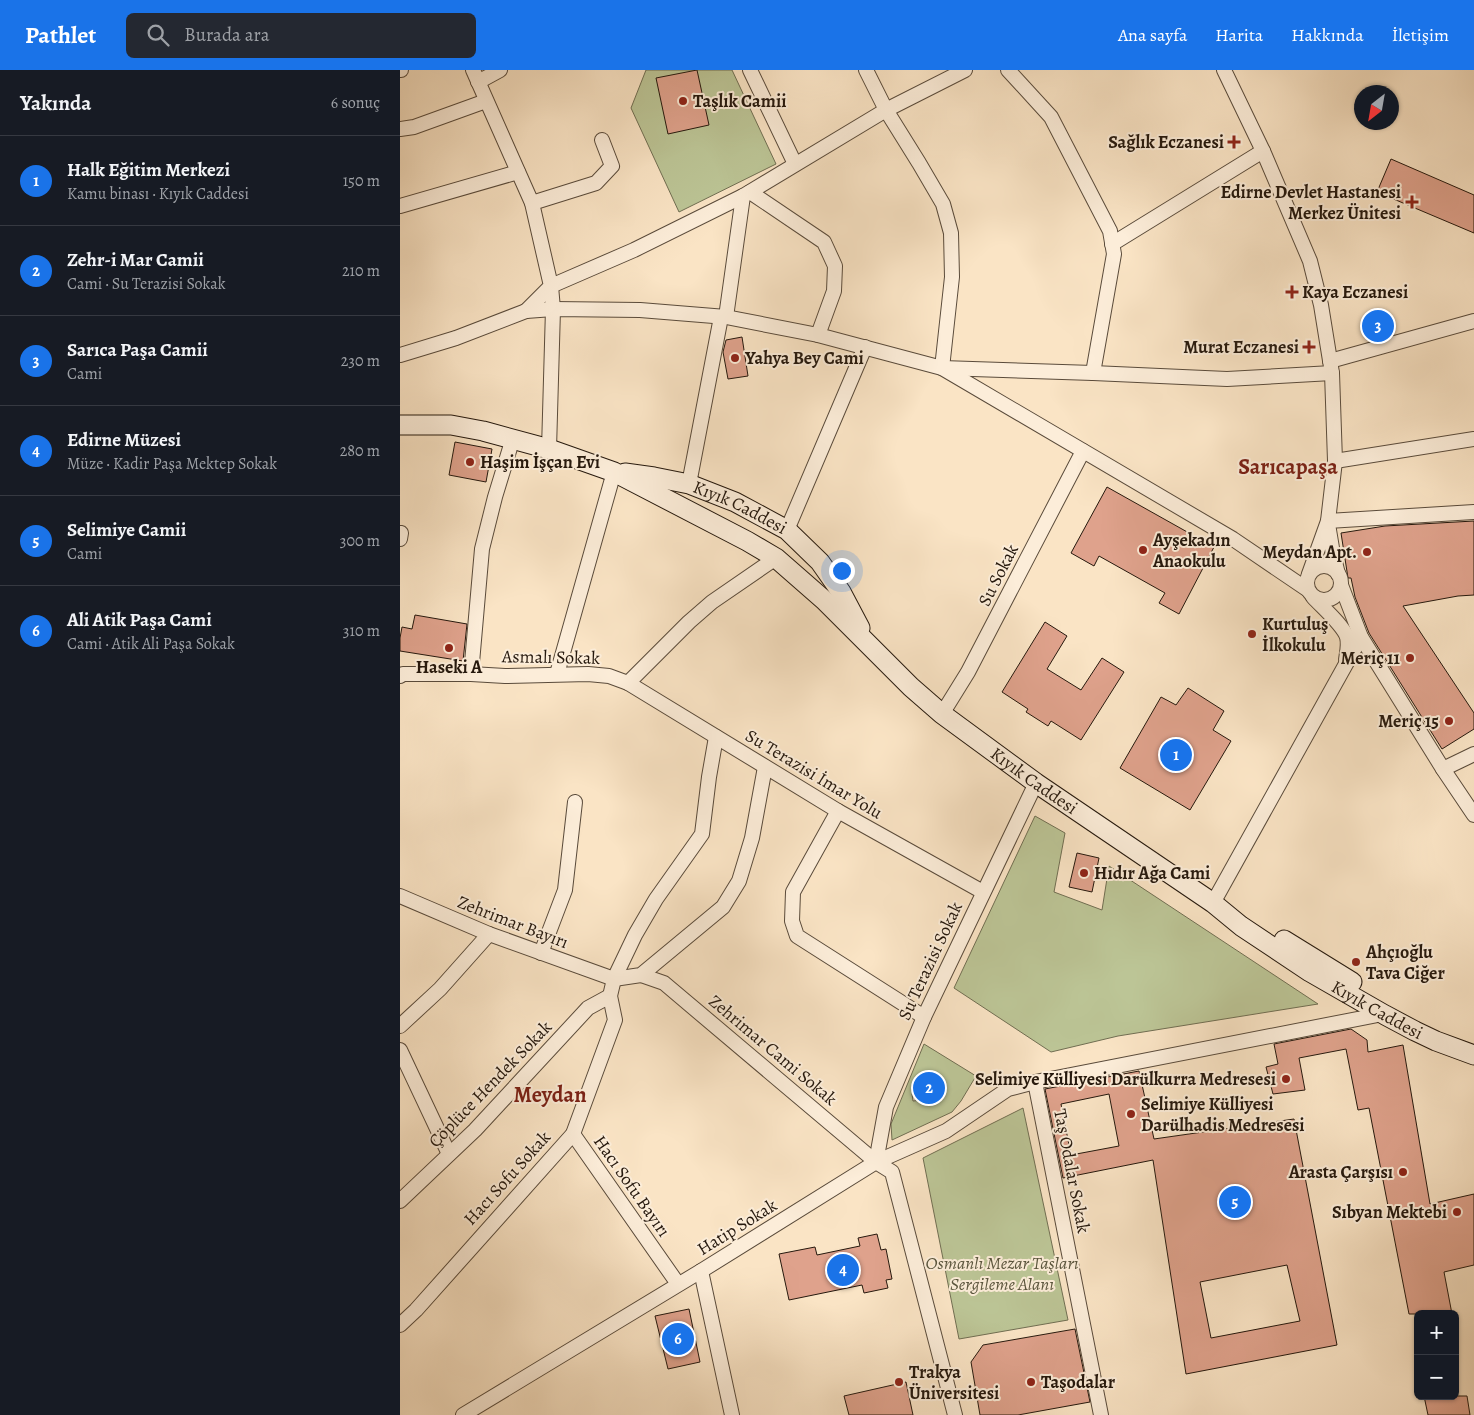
<!DOCTYPE html>
<html lang="tr">
<head>
<meta charset="utf-8">
<style>
	body { margin:0; font-family:Alegreya,serif; background:#242831; color:#f1f3f6 }
	.controls { position:absolute; right:15px; bottom:15px; display:grid; overflow:hidden; border-radius:8px; box-shadow:0 1px 4px #0004 }
	.controls button { width:45px; height:45px; display:grid; place-items:center; padding:0; border:0; border-bottom:1px solid #363941; background:#171b24; color:#f1f3f6; font:25px sans-serif }
	.compass { position:absolute; left:954px; top:15px; width:45px; height:45px; border-radius:50%; background:#171b24; box-shadow:0 1px 4px #0004; rotate:211deg }
	.you { position:absolute; left:441px; top:500px; width:18px; height:18px; margin:-12px; border:4px solid #fff; border-radius:50%; background:#1a73e8; box-shadow:0 0 0 8px #1a73e833 }
	.badge { display:grid; place-items:center; width:32px; height:32px; border-radius:50%; background:#1a73e8; color:#fff; font-size:16px; font-weight:700 }
	.pin { position:absolute; translate:-50% -50%; border:2px solid #fff; box-shadow:0 1px 5px #0006 }
	.list { margin:0; padding:0; list-style:none }
	h2 { display:flex; justify-content:space-between; align-items:center; height:65px; margin:0; padding:0 20px; font-size:21px }
	h2 small { font-size:16px; font-weight:400; color:#9ea1a6 }
	.list li { display:grid; grid-template-columns:32px 1fr auto; gap:15px; align-items:center; box-sizing:border-box; height:90px; padding:0 20px; border-top:1px solid #363941 }
	.list b { display:block; font-size:19px; white-space:nowrap }
	.list p { margin:0; font-size:16px; white-space:nowrap; color:#9ea1a6 }
	.list em { font-size:16px; font-style:normal; color:#9ea1a6 }
	.icon { flex:none; width:28px; height:28px; fill:none; stroke:currentColor; stroke-width:2; stroke-linecap:round; stroke-linejoin:round }
	.map { position:relative; flex:none; width:1074px; height:1345px; overflow:hidden }
	header { display:flex; align-items:center; gap:30px; box-sizing:border-box; height:70px; padding:0 25px; background:#1a73e8; color:#fff }
	header strong { font-size:24px }
	nav { display:flex; gap:28px; margin-inline-start:auto; font-size:18px }
	.search { width:350px; height:45px; background:#242831; display:flex; align-items:center; gap:12px; box-sizing:border-box; padding:0 18px; border-radius:8px; color:#9ea1a6; font-size:19px }
	main { display:flex }
	aside { flex:1; background:#171b24 }
	.map>svg:first-child { display:block }
</style>
</head>
<body>
<header>
<strong>Pathlet</strong>
<div class="search"><svg class="icon" aria-label="search" viewBox="0 0 24 24"><circle cx="10" cy="10" r="6"/><path d="M15 15l6 6"/></svg>Burada ara</div>
<nav><a>Ana sayfa</a><a>Harita</a><a>Hakkında</a><a>İletişim</a></nav>
</header>
<main>
<aside>
<h2>Yakında<small>6 sonuç</small></h2>
<ul class="list">
<li><span class="badge">1</span><div><b>Halk Eğitim Merkezi</b><p>Kamu binası · Kıyık Caddesi</p></div><em>150 m</em></li>
<li><span class="badge">2</span><div><b>Zehr-i Mar Camii</b><p>Cami · Su Terazisi Sokak</p></div><em>210 m</em></li>
<li><span class="badge">3</span><div><b>Sarıca Paşa Camii</b><p>Cami</p></div><em>230 m</em></li>
<li><span class="badge">4</span><div><b>Edirne Müzesi</b><p>Müze · Kadir Paşa Mektep Sokak</p></div><em>280 m</em></li>
<li><span class="badge">5</span><div><b>Selimiye Camii</b><p>Cami</p></div><em>300 m</em></li>
<li><span class="badge">6</span><div><b>Ali Atik Paşa Cami</b><p>Cami · Atik Ali Paşa Sokak</p></div><em>310 m</em></li>
</ul>
</aside>
<div class="map">
<svg width="1074" height="1345" viewBox="0 0 1074 1345">
	<rect width="100%" height="100%" fill="#fae4c5"/>
	<filter id="stains"><feTurbulence type="fractalNoise" baseFrequency=".004" numOctaves="4"/><feColorMatrix values="0 0 0 0 .2 0 0 0 0 .09 0 0 0 0 .02 0 0 0 .5 -.17"/></filter>
	<radialGradient id="worn" r=".72"><stop offset=".6" stop-color="#630" stop-opacity="0"/><stop offset="1" stop-color="#630" stop-opacity=".3"/></radialGradient>
	<!-- green -->
	<g fill="#bcc596" stroke="#706e52" fill-rule="evenodd">
		<polygon points="246,0 332,0 376,94 279,142 231,38"/>
		<polygon points="635,746 665,763 654,822 702,840 709,796 918,934 718,966 651,982 554,918"/>
		<path d="M524,974L576,1006L561,1031L552,1042L492,1070L491,1054ZM540,1010L541,1028L513,1031L512,1024L519,1023L518,1012Z"/>
		<polygon points="623,1038 668,1250 559,1269 523,1088"/>
	</g>
	<!-- building -->
	<g fill="#dfa28c" stroke="#25180d" fill-rule="evenodd">
		<polygon points="297,0 309,55 268,64 256,8"/>
		<polygon points="991,89 1074,125 1074,163 977,122"/>
		<polygon points="984,241 992,263 972,270 964,248"/>
		<polygon points="342,267 348,306 328,309 323,282 326,270"/>
		<polygon points="55,372 92,379 86,412 49,405"/>
		<polygon points="707,417 814,477 779,544 759,533 765,523 699,486 694,496 671,483"/>
		<polygon points="1074,451 1074,525 1058,526 1003,536 1074,643 1074,659 1042,679 969,563 955,527 951,508 948,508 941,463 985,456"/>
		<polygon points="15,545 67,554 63,591 0,581 0,568 2,557 12,559"/>
		<polygon points="645,552 667,566 647,599 681,620 702,588 724,602 681,670 651,651 648,656 626,642 628,639 602,622"/>
		<polygon points="788,618 824,641 813,660 831,671 790,740 720,698 761,627 776,635"/>
		<polygon points="677,783 699,788 692,822 669,817"/>
		<polygon points="951,959 967,970 968,982 1003,975 1030,1134 1074,1124 1074,1195 1044,1202 1052,1244 1009,1244 969,1038 958,1040 946,979 899,988 905,1020 873,1024 866,997 878,994 874,974"/>
		<path d="M739,1001L754,1069L894,1049L937,1275L786,1304L753,1090L663,1108L645,1019ZM709,1024L719,1076L671,1085L661,1034ZM887,1195L900,1251L811,1268L800,1212Z"/>
		<polygon points="540,1010 542,1028 520,1031 517,1012"/>
		<polygon points="477,1164 481,1180 486,1179 492,1209 486,1210 488,1218 464,1223 462,1215 389,1230 379,1184 415,1177 417,1185 460,1176 458,1168"/>
		<polygon points="289,1239 300,1292 268,1299 255,1246"/>
		<polygon points="675,1259 690,1332 618,1345 580,1345 571,1292 583,1275"/>
		<polygon points="506,1312 513,1345 449,1345 444,1326"/>
		<polygon points="1024,1326 1067,1326 1070,1345 1028,1345"/>
	</g>
	<g fill="none" stroke-linecap="round" stroke-linejoin="round">
		<defs>
			<g id="street">
				<polyline points="0,0 1,0"/>
				<polyline points="73,0 132,133 151,216 126,241"/>
				<polyline points="350,0 395,94"/>
				<polyline points="466,0 486,40 519,93 543,134 551,163 552,207 542,298 833,469 908,520"/>
				<polyline points="608,0 651,47 710,161 714,184 693,303"/>
				<polyline points="824,0 863,81 910,191 921,235 932,303 935,391 928,451 909,504"/>
				<polyline points="78,12 100,0"/>
				<polyline points="0,59 14,57 86,31"/>
				<polyline points="350,122 424,172 435,196 434,221 418,265"/>
				<polyline points="132,133 196,113 212,96 202,70"/>
				<polyline points="0,136 118,102"/>
				<polyline points="712,174 863,81"/>
				<polyline points="326,247 343,126"/>
				<polyline points="0,285 56,268 126,241 153,239 240,240 326,247 418,265 542,298 693,303 827,309 932,303"/>
				<polyline points="930,291 1074,251"/>
				<polyline points="149,379 153,239 151,216 234,180 343,126 486,40 565,0"/>
				<polyline points="935,391 1074,369"/>
				<polyline points="289,414 321,247"/>
				<polyline points="928,451 1074,442"/>
				<polyline points="928,454 933,484 938,504"/>
				<polyline points="387,460 465,277"/>
				<polyline points="0,469 1,463"/>
				<circle cx="924" cy="513" r="17"/>
				<polyline points="941,515 961,567 1043,699 1074,745"/>
				<path d="M913,527C922,537 943,555 947,567C949,574 947,582 946,590"/>
				<polyline points="71,604 82,479 95,427 113,368"/>
				<polyline points="157,604 214,402"/>
				<polyline points="0,606 3,604 71,604 105,606 188,604 209,606 228,613 438,741 583,822"/>
				<polyline points="228,613 289,552 312,532 376,488"/>
				<polyline points="542,644 568,602 683,381"/>
				<polyline points="1043,699 1074,684"/>
				<polyline points="438,741 393,822 392,851 397,866 524,947"/>
				<polyline points="0,826 89,864 214,909 241,905 323,837 339,811 352,768 365,697"/>
				<polyline points="813,833 961,567"/>
				<polyline points="141,883 165,820 175,732"/>
				<polyline points="241,905 264,913 476,1092 492,1102 555,1345"/>
				<polyline points="0,956 40,919 89,864"/>
				<polyline points="0,980 49,1084"/>
				<polyline points="635,1012 701,1345"/>
				<polyline points="173,1064 278,1214"/>
				<polyline points="476,1092 486,1037 524,947 636,713"/>
				<polyline points="0,1131 75,1060 188,938 210,926"/>
				<polyline points="301,1201 332,1345"/>
				<polyline points="0,1255 16,1240 173,1064 215,950 210,926 214,909 235,865 256,829 302,764 309,707 316,667"/>
				<polyline points="63,1345 301,1201 476,1092 546,1061 608,1019 635,1012 983,944"/>
			</g>
			<g id="secondary">
				<path id="s1" d="M0,355H51L83,361L149,379L214,402L347,471L376,488L424,530L511,617L542,644L636,713L813,833L841,856L910,902L985,945L1015,961L1036,971L1074,985"/>
				<path id="s2" d="M225,403L254,407L289,414L335,432L387,460L420,492L441,522L460,558"/>
				<polyline points="884,870 952,912"/>
			</g>
		</defs>
		<!-- street casing -->
		<use href="#street" stroke="#5a4b3b" stroke-width="16"/>
		<!-- secondary casing -->
		<use href="#secondary" stroke="#25180d" stroke-width="21"/>
		<!-- street -->
		<use href="#street" stroke="#fcedd9" stroke-width="14"/>
		<!-- secondary -->
		<use href="#secondary" stroke="#fcedd9" stroke-width="19"/>
	</g>
	<!-- markers -->
	<g fill="#8f2418" stroke="#fcedd9" stroke-width="2">
		<circle cx="283" cy="31" r="5"/>
		<path d="M831.5 64.5h5v5h5v5h-5v5h-5v-5h-5v-5h5z"/>
		<path d="M1009.5 124.5h5v5h5v5h-5v5h-5v-5h-5v-5h5z"/>
		<path d="M889.5 214.5h5v5h5v5h-5v5h-5v-5h-5v-5h5z"/>
		<path d="M906.5 269.5h5v5h5v5h-5v5h-5v-5h-5v-5h5z"/>
		<circle cx="335" cy="288" r="5"/>
		<circle cx="70" cy="392" r="5"/>
		<circle cx="743" cy="480" r="5"/>
		<circle cx="967" cy="482" r="5"/>
		<circle cx="852" cy="564" r="5"/>
		<circle cx="49" cy="578" r="5"/>
		<circle cx="1010" cy="588" r="5"/>
		<circle cx="1049" cy="651" r="5"/>
		<circle cx="684" cy="803" r="5"/>
		<circle cx="956" cy="892" r="5"/>
		<circle cx="886" cy="1009" r="5"/>
		<circle cx="731" cy="1044" r="5"/>
		<circle cx="1003" cy="1102" r="5"/>
		<circle cx="1057" cy="1142" r="5"/>
		<circle cx="499" cy="1312" r="5"/>
		<circle cx="631" cy="1312" r="5"/>
	</g>
	<g text-anchor="middle" dominant-baseline="central" stroke-width="4" stroke-linejoin="round" paint-order="stroke">
		<!-- poi labels -->
		<g font-size="18" font-weight="bold" fill="#25180d" stroke="#fcedd9" text-anchor="start">
			<text x="293" y="31">Taşlık Camii</text>
			<text x="824" y="72" text-anchor="end">Sağlık Eczanesi</text>
			<text x="1001" y="122" text-anchor="end">Edirne Devlet Hastanesi<tspan x="1001" dy="21">Merkez Ünitesi</tspan></text>
			<text x="902" y="222">Kaya Eczanesi</text>
			<text x="899" y="277" text-anchor="end">Murat Eczanesi</text>
			<text x="345" y="288">Yahya Bey Cami</text>
			<text x="80" y="392">Haşim İşçan Evi</text>
			<text x="753" y="470">Ayşekadın<tspan x="753" dy="21">Anaokulu</tspan></text>
			<text x="957" y="482" text-anchor="end">Meydan Apt.</text>
			<text x="862" y="554">Kurtuluş<tspan x="862" dy="21">İlkokulu</tspan></text>
			<text x="1000" y="588" text-anchor="end">Meriç 11</text>
			<text x="49" y="597" text-anchor="middle">Haseki A</text>
			<text x="1039" y="651" text-anchor="end">Meriç 15</text>
			<text x="694" y="803">Hıdır Ağa Cami</text>
			<text x="966" y="882">Ahçıoğlu<tspan x="966" dy="21">Tava Ciğer</tspan></text>
			<text x="876" y="1009" text-anchor="end">Selimiye Külliyesi Darülkurra Medresesi</text>
			<text x="741" y="1034">Selimiye Külliyesi<tspan x="741" dy="21">Darülhadis Medresesi</tspan></text>
			<text x="993" y="1102" text-anchor="end">Arasta Çarşısı</text>
			<text x="1047" y="1142" text-anchor="end">Sıbyan Mektebi</text>
			<text x="509" y="1302">Trakya<tspan x="509" dy="21">Üniversitesi</tspan></text>
			<text x="641" y="1312">Taşodalar</text>
		</g>
		<!-- street labels -->
		<g font-size="18" fill="#25180d" stroke="#fcedd9">
			<text stroke="none"><textPath href="#s2" startOffset="121">Kıyık Caddesi</textPath></text>
			<text transform="translate(598 505) rotate(-63)">Su Sokak</text>
			<text transform="translate(151 587) rotate(1)">Asmalı Sokak</text>
			<text transform="translate(414 704) rotate(31)">Su Terazisi İmar Yolu</text>
			<text stroke="none"><textPath href="#s1" startOffset="746">Kıyık Caddesi</textPath></text>
			<text transform="translate(113 852) rotate(21)">Zehrimar Bayırı</text>
			<text transform="translate(530 891) rotate(-65)">Su Terazisi Sokak</text>
			<text stroke="none"><textPath href="#s1" startOffset="1159">Kıyık Caddesi</textPath></text>
			<text transform="translate(373 980) rotate(40)">Zehrimar Cami Sokak</text>
			<text transform="translate(90 1014) rotate(-46)">Çöplüce Hendek Sokak</text>
			<text transform="translate(672 1101) rotate(79)">Taş Odalar Sokak</text>
			<text transform="translate(107 1108) rotate(-48)">Hacı Sofu Sokak</text>
			<text transform="translate(232 1116) rotate(55)">Hacı Sofu Bayırı</text>
			<text transform="translate(337 1157) rotate(-32)">Hatip Sokak</text>
		</g>
		<!-- park labels -->
		<g font-size="18" font-style="italic" fill="#5a553d" stroke="#fcedd9">
			<text x="602" y="1193">Osmanlı Mezar Taşları<tspan x="602" dy="21">Sergileme Alanı</tspan></text>
		</g>
		<!-- district labels -->
		<g font-size="22" font-weight="bold" fill="#7a1f14" stroke="#fcedd9">
			<text x="888" y="397">Sarıcapaşa</text>
			<text x="150" y="1025">Meydan</text>
		</g>
	</g>
	<rect width="100%" height="100%" filter="url(#stains)"/>
	<rect width="100%" height="100%" fill="url(#worn)"/>
</svg>
<div class="controls">
<button>+</button>
<button>−</button>
</div>
<svg class="compass" viewBox="-18 -18 36 36"><path d="M0-13l5 13h-10z" fill="#e53935"/><path d="M0 13l5-13h-10z" fill="#9ea1a6"/></svg>
<div class="you"></div>
<div class="pin badge" style="left:776px;top:685px">1</div>
<div class="pin badge" style="left:529px;top:1018px">2</div>
<div class="pin badge" style="left:978px;top:256px">3</div>
<div class="pin badge" style="left:443px;top:1200px">4</div>
<div class="pin badge" style="left:835px;top:1132px">5</div>
<div class="pin badge" style="left:278px;top:1269px">6</div>
</div>
</main>
</body>
</html>
